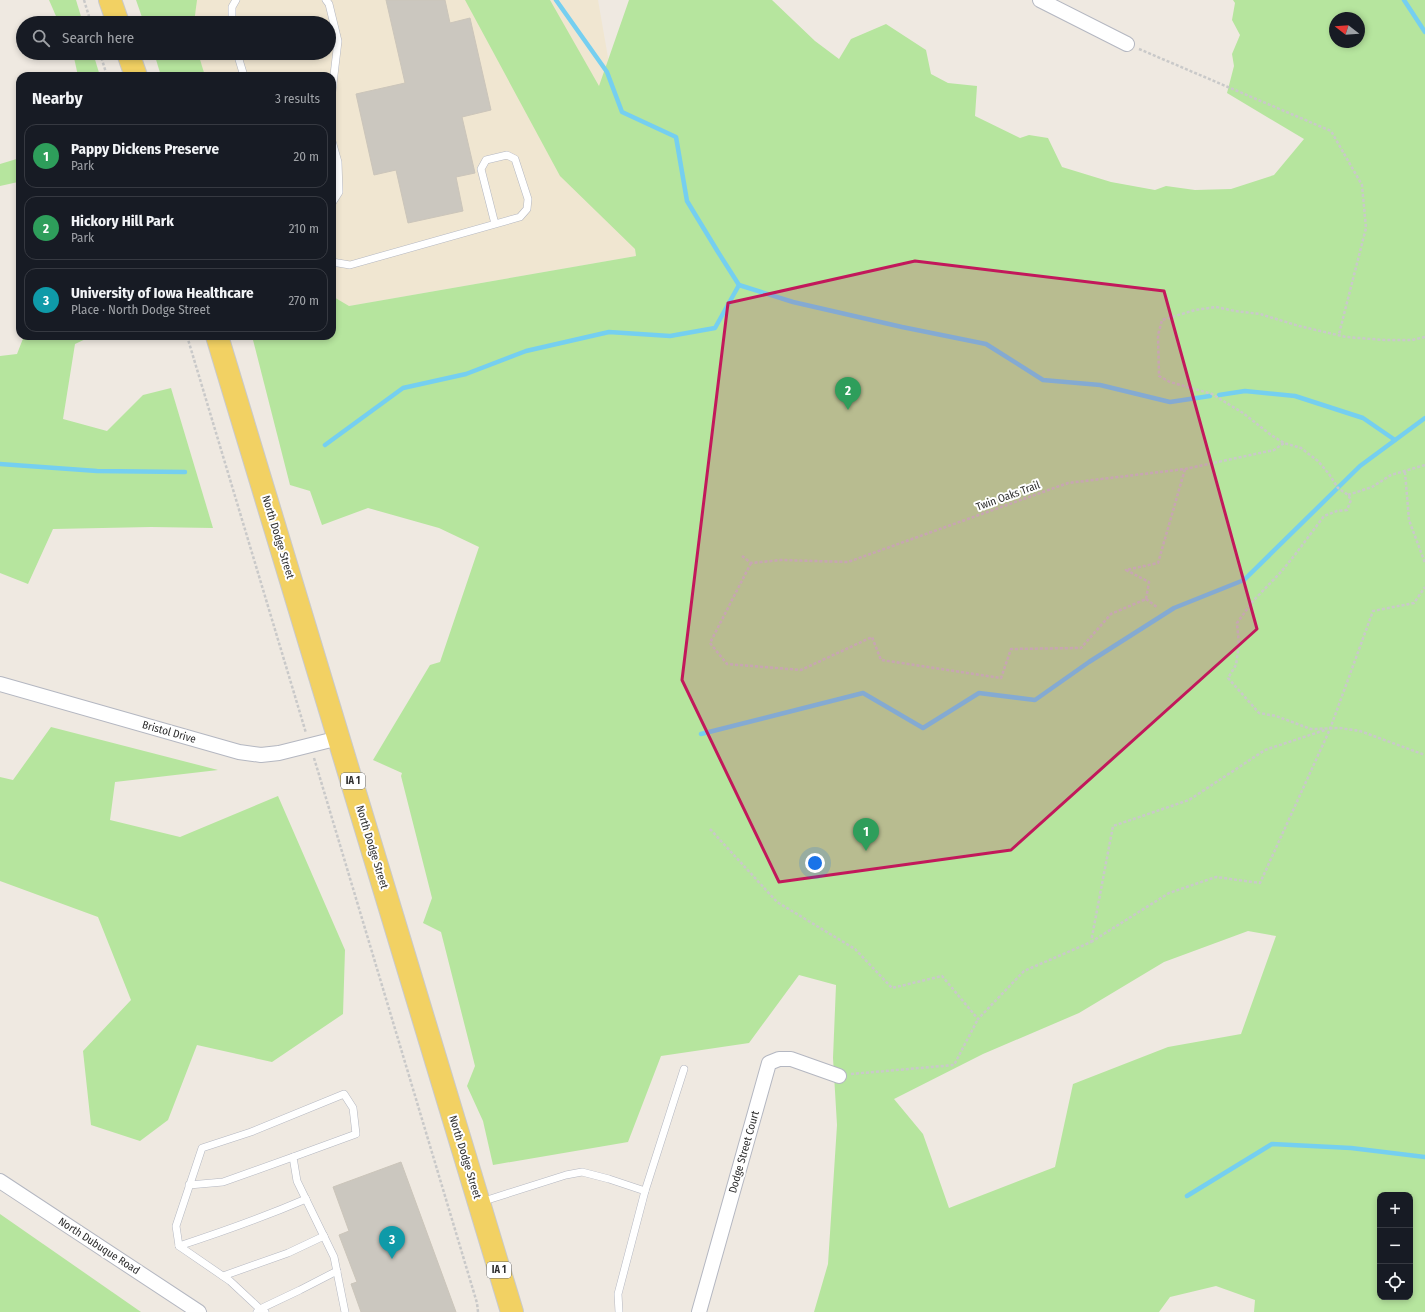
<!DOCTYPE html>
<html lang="en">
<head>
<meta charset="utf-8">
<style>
	body { margin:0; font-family:"Fira Sans Condensed",sans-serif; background:#20242c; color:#f1f3f6 }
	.controls { position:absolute; right:12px; bottom:12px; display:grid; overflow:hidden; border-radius:8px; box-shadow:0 2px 6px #0003 }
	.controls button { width:36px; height:36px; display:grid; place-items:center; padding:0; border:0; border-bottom:1px solid #363941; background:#171b24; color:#f1f3f6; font:20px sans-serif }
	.compass { position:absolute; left:1329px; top:12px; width:36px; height:36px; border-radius:50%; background:#171b24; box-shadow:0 2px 6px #0003; rotate:287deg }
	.you { position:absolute; left:815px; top:863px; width:14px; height:14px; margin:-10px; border:3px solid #fff; border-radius:50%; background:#1a73e8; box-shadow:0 0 0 6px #1a73e833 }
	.badge { display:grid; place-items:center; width:26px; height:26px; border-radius:50%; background:#4264fb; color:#fff; font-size:13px; font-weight:700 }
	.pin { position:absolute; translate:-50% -33px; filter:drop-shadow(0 1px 2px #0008) }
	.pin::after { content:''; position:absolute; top:21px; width:14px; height:12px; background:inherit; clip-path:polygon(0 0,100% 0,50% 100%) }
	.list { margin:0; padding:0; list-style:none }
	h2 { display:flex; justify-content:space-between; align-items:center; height:52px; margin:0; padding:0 16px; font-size:17px }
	h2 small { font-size:13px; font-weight:400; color:#9ea1a6 }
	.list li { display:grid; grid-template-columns:26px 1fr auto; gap:12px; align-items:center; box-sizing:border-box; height:64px; margin:0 8px 8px; padding:0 8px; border:1px solid #363941; border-radius:12px }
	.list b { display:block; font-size:15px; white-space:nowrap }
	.list p { margin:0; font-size:13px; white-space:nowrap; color:#9ea1a6 }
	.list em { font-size:13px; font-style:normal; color:#9ea1a6 }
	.icon { flex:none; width:22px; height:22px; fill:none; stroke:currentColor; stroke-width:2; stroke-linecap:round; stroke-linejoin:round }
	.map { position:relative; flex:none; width:1425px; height:1312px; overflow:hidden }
	.search { position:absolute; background:#171b24; box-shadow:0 2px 6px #0003; left:16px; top:16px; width:320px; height:44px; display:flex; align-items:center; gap:10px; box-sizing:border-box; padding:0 14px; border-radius:22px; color:#9ea1a6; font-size:15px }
	.panel { position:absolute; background:#171b24; box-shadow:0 2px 6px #0003; left:16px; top:72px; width:320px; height:268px; border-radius:12px }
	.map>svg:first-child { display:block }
</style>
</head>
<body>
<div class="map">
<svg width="1425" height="1312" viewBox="0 0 1425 1312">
	<rect width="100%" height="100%" fill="#efe9e1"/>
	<!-- education -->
	<polygon fill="#f0e6d1" points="151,0 598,0 621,132 636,256 332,309 332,76 174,76 167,53 329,53 329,23 158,23"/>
	<!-- green -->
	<g fill="#b6e59e" fill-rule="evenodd">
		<polygon points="49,0 76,0 83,23 59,23"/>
		<polygon points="136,0 197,0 194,23 144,23"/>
		<path d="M465,0H550L599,86L629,0H772L815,41L839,59L851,39L886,24L926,50L931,74L948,83L977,86L975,116L1020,138L1029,135L1048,138L1062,167L1111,182L1155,190L1166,186L1195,190L1231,189L1274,175L1304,139L1227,93L1234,66L1232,54L1240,35L1232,20L1235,3L1233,0H1425V1312H1254L1255,1300L1216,1286L1170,1297L1159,1312H814L828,1264L837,1125L833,1058L836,985L799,975L749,1043L661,1056L628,1142L493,1165L483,1121L467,1086L475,1066L441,932L423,923L432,898L401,776L402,773L373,760L430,665L440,662L479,547L439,528L368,508L322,525L310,491L290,485L252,336H332V296L349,306L636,256L635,249L560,176ZM1335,18H1359V42H1335ZM1248,931L1276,936L1241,1034L1168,1047L1073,1084L1055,1167L949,1208L923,1134L894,1099L983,1054L1079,1013L1164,962ZM1380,1195H1410V1297H1380Z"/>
		<polygon points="73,53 93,53 100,76 78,76"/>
		<polygon points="154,53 198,53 205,76 161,76"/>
		<polygon points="20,158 20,183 18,182 0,186 0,164"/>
		<polygon points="24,336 92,336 75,344 63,419 107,431 143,395 171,388 213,528 151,527 53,529 28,584 0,573 0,356 17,354"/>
		<polygon points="51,727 218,770 115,782 110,820 180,837 278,796 345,950 343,1014 272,1062 197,1045 168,1120 140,1141 91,1125 83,1051 131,1000 98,917 0,881 0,777 13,780"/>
		<polygon points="0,1214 141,1312 0,1312"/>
	</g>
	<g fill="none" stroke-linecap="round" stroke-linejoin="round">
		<!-- stream -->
		<g stroke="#75cff0" stroke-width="4.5">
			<polyline points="556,0 607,72 622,112 676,137 687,201 718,252 739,285 793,302 902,327 986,344 1043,380 1100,385 1170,402 1210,396"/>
			<polyline points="1404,0 1425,32"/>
			<polyline points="1219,395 1245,391 1295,396 1363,418 1395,440"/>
			<polyline points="325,445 403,388 466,374 526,351 609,332 670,336 715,328 739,285"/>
			<polyline points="0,464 97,471 185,472"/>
			<polyline points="701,734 863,693 923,728 979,693 1035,700 1089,662 1174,608 1244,580 1360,466 1425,418"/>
			<polyline points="1187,1196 1272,1144 1351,1148 1425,1157"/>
		</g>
	</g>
	<!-- building -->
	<g fill="#cbc7bf" stroke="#cbc5ba">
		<polygon points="386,0 445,0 450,23 470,18 491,110 462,117 475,173 456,177 463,211 408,223 396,170 374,175 356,94 405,83"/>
		<polygon points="401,1162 456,1312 361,1312 351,1284 357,1282 339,1235 349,1231 333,1187"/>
	</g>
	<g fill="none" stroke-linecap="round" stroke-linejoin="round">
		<defs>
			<g id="service">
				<polyline points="326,0 329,4 338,41 332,92"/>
				<polyline points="232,23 232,7 236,0"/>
				<polyline points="237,53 244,76"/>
				<polyline points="332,141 338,162 339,192 332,203"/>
				<polyline points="332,262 350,265 520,217 527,209 528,199 515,159 507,155 486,160 481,169 495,224"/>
				<polyline points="189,1185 223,1182 293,1157"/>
				<polyline points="645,1191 684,1069"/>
				<polyline points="481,1202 566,1175 582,1172 609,1179 645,1191 618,1294 619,1312"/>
				<path d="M179,1246C222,1232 264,1217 306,1199"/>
				<polyline points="223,1276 288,1253 324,1236"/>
				<polyline points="257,1312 260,1309 300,1290 337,1271"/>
				<polyline points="265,1312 260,1309 230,1281 179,1246 176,1226 202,1148 251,1132 344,1094 353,1108 356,1134 293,1157 297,1181 334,1257 345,1312"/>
			</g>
			<g id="minor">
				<polyline points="1040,0 1127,44"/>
				<polyline points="0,684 239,752 261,755 279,753 339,738"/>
				<polyline points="0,1181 199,1312"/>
				<polyline points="699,1312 769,1063 779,1059 791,1059 839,1076"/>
			</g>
			<g id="primary">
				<polyline points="110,0 118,23"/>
				<polyline points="128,53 136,76"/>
				<polyline points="217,336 512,1312"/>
			</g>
		</defs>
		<!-- service casing -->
		<use href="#service" stroke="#b4b7c1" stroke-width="8"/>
		<!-- minor casing -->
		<use href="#minor" stroke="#b4b7c1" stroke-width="16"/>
		<!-- primary casing -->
		<use href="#primary" stroke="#c9c9c9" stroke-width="24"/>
		<!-- path -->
		<g stroke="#c9c9c9" stroke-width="2.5" stroke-dasharray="3 2" stroke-linecap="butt">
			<polyline points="84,0 91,23"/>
			<polyline points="1139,49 1331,131 1362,185 1366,228 1339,334"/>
			<polyline points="100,53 107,76"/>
			<polyline points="187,336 306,733"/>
			<polyline points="1425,337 1412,340 1385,340 1346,337 1299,326 1260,314 1235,311 1216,307 1195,310 1162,320 1158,335 1159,376 1170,382 1212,394 1243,413 1271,435 1284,443 1301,448 1318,461 1329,474 1338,488 1348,495 1351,500 1347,510 1337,511 1324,516 1294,556 1280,573 1253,601 1237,623 1239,645 1236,665 1228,678 1259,713 1276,716 1311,729 1340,728 1360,731 1425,755"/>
			<polyline points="1405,472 1409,520 1425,563"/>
			<polyline points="1348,495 1372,487 1391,475 1425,465"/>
			<polyline points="742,556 751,563 781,560 848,562 1068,483 1185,469 1274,450 1284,443"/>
			<polyline points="751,563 710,643 727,664 801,670 872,637 881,660 1001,678 1011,649 1081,648 1111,614 1146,599 1149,582 1126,570 1158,563 1185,469"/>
			<polyline points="1146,599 1158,608"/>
			<polyline points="314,758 477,1303 478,1312"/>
			<polyline points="710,829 777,902 855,949 892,988 942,976 978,1019 1024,971 1091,942 1113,826 1189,800 1265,750 1325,730"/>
			<polyline points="1091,942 1169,893 1216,877 1260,883 1330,729 1373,611 1414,603 1425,587"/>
			<polyline points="851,1074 954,1065 978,1019"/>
		</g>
		<!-- service -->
		<use href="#service" stroke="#fff" stroke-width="7"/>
		<!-- minor -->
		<use href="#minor" stroke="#fff" stroke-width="14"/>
		<!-- primary -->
		<use href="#primary" stroke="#f2d163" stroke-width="22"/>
	</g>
	<!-- marked area -->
	<path fill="#c2185b" fill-opacity="0.2" stroke="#c2185b" stroke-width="3" stroke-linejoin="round" d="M915,261L1164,291L1257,629L1011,850L779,882L682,680L728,303Z"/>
	<g text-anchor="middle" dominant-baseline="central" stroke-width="4" stroke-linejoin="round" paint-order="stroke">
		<!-- shield labels -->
		<g fill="#fff" stroke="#6d6d6d" stroke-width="1">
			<rect x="341" y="773" width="24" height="16" rx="3"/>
			<rect x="487" y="1262" width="24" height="16" rx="3"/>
		</g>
		<g font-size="10" font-weight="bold" fill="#2e2e2e">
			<text x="353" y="781">IA 1</text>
			<text x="499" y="1270">IA 1</text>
		</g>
		<!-- street labels -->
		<g font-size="11" fill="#2e2e2e" stroke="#fff">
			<text transform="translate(1008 496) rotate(-20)">Twin Oaks Trail</text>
			<text transform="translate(278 537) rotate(73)">North Dodge Street</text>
			<text transform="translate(169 732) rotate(16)">Bristol Drive</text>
			<text transform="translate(372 847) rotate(73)">North Dodge Street</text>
			<text transform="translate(744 1152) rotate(-74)">Dodge Street Court</text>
			<text transform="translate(465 1157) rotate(73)">North Dodge Street</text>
			<text transform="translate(99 1246) rotate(33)">North Dubuque Road</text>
		</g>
	</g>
</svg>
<div class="controls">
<button>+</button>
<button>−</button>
<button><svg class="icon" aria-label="locate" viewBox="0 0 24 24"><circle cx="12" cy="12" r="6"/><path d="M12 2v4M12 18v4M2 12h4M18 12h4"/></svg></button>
</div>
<svg class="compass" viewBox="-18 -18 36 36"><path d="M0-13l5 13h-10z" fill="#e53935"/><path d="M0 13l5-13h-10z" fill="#9ea1a6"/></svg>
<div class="you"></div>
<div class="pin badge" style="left:866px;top:851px;background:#2e9e5b">1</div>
<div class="pin badge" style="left:848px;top:410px;background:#2e9e5b">2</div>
<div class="pin badge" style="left:392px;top:1259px;background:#0f9aa8">3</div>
<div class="search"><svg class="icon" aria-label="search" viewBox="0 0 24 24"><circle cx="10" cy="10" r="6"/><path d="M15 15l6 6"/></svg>Search here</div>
<section class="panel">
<h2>Nearby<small>3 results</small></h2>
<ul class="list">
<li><span class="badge" style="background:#2e9e5b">1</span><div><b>Pappy Dickens Preserve</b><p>Park</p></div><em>20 m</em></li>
<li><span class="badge" style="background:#2e9e5b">2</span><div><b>Hickory Hill Park</b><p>Park</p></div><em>210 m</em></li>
<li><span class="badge" style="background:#0f9aa8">3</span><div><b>University of Iowa Healthcare</b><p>Place · North Dodge Street</p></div><em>270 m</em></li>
</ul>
</section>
</div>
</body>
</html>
